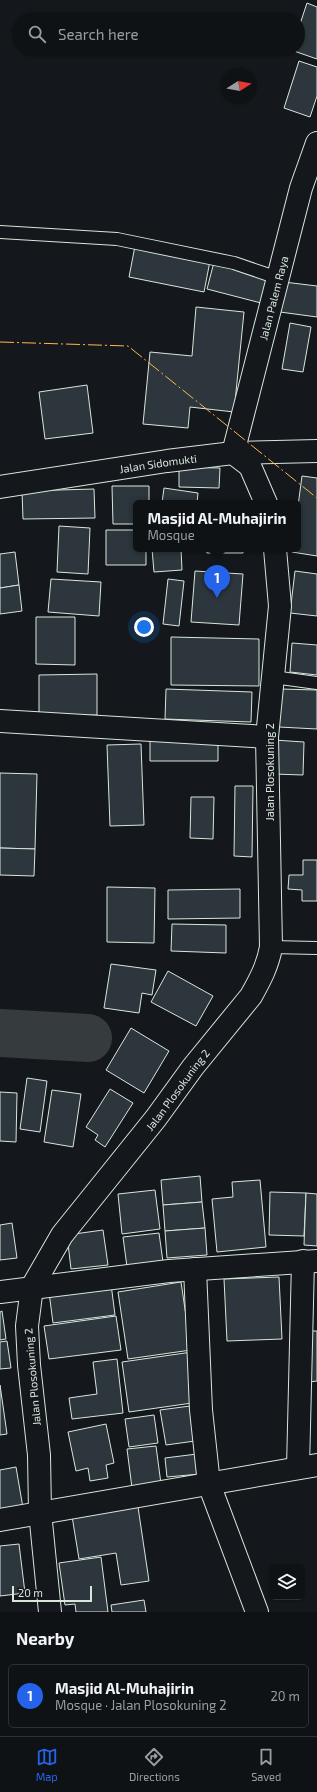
<!DOCTYPE html>
<html lang="en">
<head>
<meta charset="utf-8">
<style>
	body { margin:0; font-family:"Exo 2",sans-serif; background:#181b1e; color:#f1f3f6 }
	.controls { position:absolute; right:12px; bottom:12px; display:grid; overflow:hidden; border-radius:6px; box-shadow:0 1px 3px #0004 }
	.controls button { width:36px; height:36px; display:grid; place-items:center; padding:0; border:0; border-bottom:1px solid #2f3234; background:#0f1215; color:#f1f3f6; font:20px sans-serif }
	.compass { position:absolute; left:221px; top:68px; width:36px; height:36px; border-radius:50%; background:#0f1215; box-shadow:0 1px 3px #0004; rotate:79deg }
	.scale { position:absolute; left:12px; bottom:10px; width:80px; box-sizing:border-box; padding-left:4px; border:2px solid #d8e6dc; border-top:0; font-size:11px; line-height:14px; white-space:nowrap; color:#d8e6dc; -webkit-text-stroke:3px #14181c; paint-order:stroke }
	.you { position:absolute; left:144px; top:627px; width:14px; height:14px; margin:-10px; border:3px solid #fff; border-radius:50%; background:#1a73e8; box-shadow:0 0 0 6px #1a73e833 }
	.badge { display:grid; place-items:center; width:26px; height:26px; border-radius:50%; background:#2563eb; color:#fff; font-size:13px; font-weight:700 }
	.pin { position:absolute; translate:-50% -33px; filter:drop-shadow(0 1px 2px #0008) }
	.pin::after { content:''; position:absolute; top:21px; width:14px; height:12px; background:inherit; clip-path:polygon(0 0,100% 0,50% 100%) }
	.popup { position:absolute; left:133px; top:500px; width:168px; height:52px; box-sizing:border-box; display:grid; place-content:center; border-radius:6px; background:#0f1215; filter:drop-shadow(0 1px 3px #0005); font-size:13px; white-space:nowrap; color:#9b9ea0 }
	.popup b { font-size:15px; color:#f1f3f6 }
	.popup::after { content:''; position:absolute; left:50%; top:100%; margin-left:-8px; border:8px solid transparent; border-top-color:#0f1215 }
	.list { margin:0; padding:0; list-style:none }
	h2 { display:flex; justify-content:space-between; align-items:center; height:52px; margin:0; padding:0 16px; font-size:17px }
	h2 small { font-size:13px; font-weight:400; color:#9b9ea0 }
	.list li { display:grid; grid-template-columns:26px 1fr auto; gap:12px; align-items:center; box-sizing:border-box; height:64px; margin:0 8px 8px; padding:0 8px; border:1px solid #2f3234; border-radius:6px }
	.list b { display:block; font-size:15px; white-space:nowrap }
	.list p { margin:0; font-size:13px; white-space:nowrap; color:#9b9ea0 }
	.list em { font-size:13px; font-style:normal; color:#9b9ea0 }
	.icon { flex:none; width:22px; height:22px; fill:none; stroke:currentColor; stroke-width:2; stroke-linecap:round; stroke-linejoin:round }
	.map { position:relative; flex:none; width:317px; height:1612px; overflow:hidden }
	.search { position:absolute; background:#0f1215; box-shadow:0 1px 3px #0004; left:12px; right:12px; top:12px; height:44px; display:flex; align-items:center; gap:10px; box-sizing:border-box; padding:0 14px; border-radius:22px; color:#9b9ea0; font-size:15px }
	.sheet { height:124px; background:#0f1215 }
	nav { display:flex; justify-content:space-around; align-items:center; box-sizing:border-box; height:56px; border-top:1px solid #2f3234; background:#0f1215; font-size:11px; color:#9b9ea0 }
	nav a { display:grid; justify-items:center; gap:2px }
	nav .on { color:#2563eb }
	.map>svg:first-child { display:block }
</style>
</head>
<body>
<div class="map">
<svg width="317" height="1612" viewBox="0 0 317 1612">
	<rect width="100%" height="100%" fill="#14181c"/>
	<g fill="none" stroke-linecap="round" stroke-linejoin="round">
		<!-- river -->
		<polyline stroke="#363b3e" stroke-width="48" points="0,1033 88,1038"/>
	</g>
	<!-- building -->
	<g fill="#2c363c" stroke="#d8e6dc">
		<polygon points="307,3 317,7 317,59 291,50 298,49 298,30"/>
		<polygon points="299,61 317,67 317,96 310,117 284,108"/>
		<polygon points="135,246 210,261 204,292 129,277"/>
		<polygon points="214,262 268,276 261,303 207,289"/>
		<polygon points="284,282 317,286 317,317 280,312"/>
		<polygon points="196,307 244,312 234,412 190,407 188,428 143,424 150,352 192,356"/>
		<polygon points="290,323 311,327 303,372 282,369"/>
		<polygon points="87,385 93,433 45,439 39,392"/>
		<polygon points="179,467 220,468 219,488 179,487"/>
		<polygon points="302,476 317,478 317,556 292,552 293,549 298,549 298,506"/>
		<polygon points="112,486 149,486 149,503 136,503 136,524 113,524"/>
		<polygon points="164,488 198,493 197,503 162,503"/>
		<polygon points="94,489 95,518 23,519 22,491"/>
		<polygon points="59,526 90,528 88,574 57,572"/>
		<polygon points="106,530 136,530 136,549 146,549 146,565 106,565"/>
		<polygon points="152,549 181,549 182,570 154,572"/>
		<polygon points="206,549 243,549 243,553 207,553"/>
		<polygon points="15,552 19,585 0,588 0,554"/>
		<polygon points="195,571 243,574 239,625 191,622"/>
		<polygon points="295,571 317,574 317,616 290,613"/>
		<polygon points="51,579 101,582 99,616 48,612"/>
		<polygon points="168,579 184,581 179,626 163,624"/>
		<polygon points="19,585 22,611 0,614 0,588"/>
		<polygon points="36,617 75,617 75,665 36,664"/>
		<polygon points="171,637 259,639 259,686 171,685"/>
		<polygon points="292,643 317,645 317,675 290,672"/>
		<polygon points="97,674 97,715 39,716 39,675"/>
		<polygon points="166,689 252,692 251,722 165,719"/>
		<polygon points="280,689 317,690 317,729 279,727"/>
		<polygon points="218,735 218,761 150,761 150,736"/>
		<polygon points="274,740 304,742 303,775 273,774"/>
		<polygon points="141,744 144,825 110,826 107,745"/>
		<polygon points="0,773 37,774 35,849 0,848"/>
		<polygon points="235,786 253,786 252,857 234,856"/>
		<polygon points="191,797 214,797 213,839 190,838"/>
		<polygon points="0,848 35,849 34,876 0,875"/>
		<polygon points="303,860 317,860 317,901 302,901 302,890 288,889 289,875 303,875"/>
		<polygon points="107,887 155,888 154,943 107,942"/>
		<polygon points="240,889 240,918 168,919 168,890"/>
		<polygon points="172,924 226,925 226,953 171,951"/>
		<polygon points="111,964 156,970 152,995 142,993 139,1013 104,1008"/>
		<polygon points="168,971 213,996 196,1026 151,1002"/>
		<polygon points="131,1028 169,1051 144,1093 106,1070"/>
		<polygon points="27,1078 47,1081 40,1132 20,1129"/>
		<polygon points="110,1089 133,1103 105,1147 95,1140 98,1135 86,1127"/>
		<polygon points="52,1090 81,1094 73,1147 44,1142"/>
		<polygon points="0,1092 17,1093 16,1142 0,1141"/>
		<polygon points="200,1176 202,1202 163,1205 161,1180"/>
		<polygon points="260,1180 266,1247 217,1252 212,1199 233,1197 232,1182"/>
		<polygon points="155,1190 160,1229 122,1234 118,1194"/>
		<polygon points="270,1192 306,1193 304,1236 269,1235"/>
		<polygon points="306,1193 317,1194 317,1246 304,1245"/>
		<polygon points="202,1202 205,1228 165,1231 163,1205"/>
		<polygon points="12,1223 17,1258 0,1260 0,1225"/>
		<polygon points="205,1228 207,1255 167,1258 165,1231"/>
		<polygon points="103,1230 108,1265 71,1269 67,1235"/>
		<polygon points="159,1233 163,1262 127,1267 123,1237"/>
		<polygon points="279,1277 282,1339 227,1341 224,1279"/>
		<polygon points="181,1282 191,1350 128,1359 118,1292"/>
		<polygon points="111,1284 115,1315 53,1323 49,1292"/>
		<polygon points="2,1311 6,1339 0,1340 0,1312"/>
		<polygon points="116,1316 121,1350 49,1359 44,1326"/>
		<polygon points="306,1331 317,1331 317,1381 309,1382"/>
		<polygon points="7,1341 11,1368 0,1369 0,1342"/>
		<polygon points="192,1352 199,1402 129,1412 122,1362"/>
		<polygon points="117,1359 123,1413 72,1419 69,1398 97,1394 93,1362"/>
		<polygon points="0,1385 7,1434 0,1435"/>
		<polygon points="190,1406 195,1441 166,1445 160,1410"/>
		<polygon points="154,1415 158,1443 129,1447 125,1419"/>
		<polygon points="106,1424 114,1463 106,1465 108,1478 90,1481 88,1468 76,1471 68,1432"/>
		<polygon points="156,1446 161,1484 132,1488 127,1449"/>
		<polygon points="197,1454 200,1474 167,1477 165,1458"/>
		<polygon points="16,1467 23,1508 0,1512 0,1470"/>
		<polygon points="138,1507 149,1581 121,1585 116,1553 79,1559 72,1516"/>
		<polygon points="19,1544 25,1593 0,1596 0,1546"/>
		<polygon points="101,1557 108,1612 76,1612 75,1604 65,1605 59,1563"/>
		<polygon points="144,1600 146,1612 112,1612 111,1605"/>
	</g>
	<g fill="none" stroke-linecap="round" stroke-linejoin="round">
		<defs>
			<g id="service">
				<polyline points="0,232 117,239 234,263 278,278"/>
				<polyline points="273,677 317,683"/>
				<polyline points="271,947 317,948"/>
			</g>
			<g id="minor">
				<path id="s1" d="M266,503L250,466L233,453L301,188L317,143"/>
				<polyline points="0,721 267,737"/>
				<polyline points="195,1269 201,1410 209,1484 257,1612"/>
				<polyline points="0,1292 169,1271 317,1261"/>
				<polyline points="298,1468 303,1261"/>
				<polyline points="0,1520 317,1465"/>
				<path id="s2" d="M50,1612L40,1512L39,1455L29,1365L27,1326L32,1287L62,1235L156,1118L193,1067L251,996C260,980 268,965 271,947L267,737L280,606L275,549"/>
			</g>
			<g id="secondary">
				<path id="s3" d="M0,487L167,461L233,453L317,451"/>
			</g>
		</defs>
		<!-- service casing -->
		<use href="#service" stroke="#d8e6dc" stroke-width="14"/>
		<!-- minor casing -->
		<use href="#minor" stroke="#d8e6dc" stroke-width="24"/>
		<!-- secondary casing -->
		<use href="#secondary" stroke="#d8e6dc" stroke-width="24"/>
		<!-- service -->
		<use href="#service" stroke="#14181c" stroke-width="12"/>
		<!-- minor -->
		<use href="#minor" stroke="#14181c" stroke-width="22"/>
		<!-- secondary -->
		<use href="#secondary" stroke="#14181c" stroke-width="22"/>
		<!-- power -->
		<polyline stroke="#ffb74d" stroke-width="1" stroke-dasharray="14 3 2 3" stroke-linecap="butt" points="0,342 128,346 317,498"/>
	</g>
	<g text-anchor="middle" dominant-baseline="central" stroke-width="3" stroke-linejoin="round" paint-order="stroke">
		<!-- street labels -->
		<g font-size="11" fill="#d8e6dc" stroke="#14181c">
			<text stroke="none"><textPath href="#s1" startOffset="222">Jalan Palem Raya</textPath></text>
			<text stroke="none"><textPath href="#s3" startOffset="160">Jalan Sidomukti</textPath></text>
			<text transform="translate(269 772) rotate(-90)">Jalan Plosokuning 2</text>
			<text stroke="none"><textPath href="#s2" startOffset="572">Jalan Plosokuning 2</textPath></text>
			<text transform="translate(32 1377) rotate(-95)">Jalan Plosokuning 2</text>
		</g>
	</g>
</svg>
<div class="controls">
<button><svg class="icon" aria-label="layers" viewBox="0 0 24 24"><path d="M12 4l9 5-9 5-9-5zM3 14l9 5 9-5"/></svg></button>
</div>
<svg class="compass" viewBox="-18 -18 36 36"><path d="M0-13l5 13h-10z" fill="#e53935"/><path d="M0 13l5-13h-10z" fill="#9b9ea0"/></svg>
<div class="scale">20 m</div>
<div class="you"></div>
<div class="pin badge" style="left:217px;top:598px">1</div>
<div class="popup"><b>Masjid Al-Muhajirin</b>Mosque</div>
<div class="search"><svg class="icon" aria-label="search" viewBox="0 0 24 24"><circle cx="10" cy="10" r="6"/><path d="M15 15l6 6"/></svg>Search here</div>
</div>
<section class="sheet">
<h2>Nearby<small></small></h2>
<ul class="list">
<li><span class="badge">1</span><div><b>Masjid Al-Muhajirin</b><p>Mosque · Jalan Plosokuning 2</p></div><em>20 m</em></li>
</ul>
</section>
<nav>
<a class="on"><svg class="icon" aria-label="map" viewBox="0 0 24 24"><path d="M3 6l6-2 6 2 6-2v14l-6 2-6-2-6 2zM9 4v14M15 6v14"/></svg>Map</a>
<a><svg class="icon" aria-label="directions" viewBox="0 0 24 24"><path d="M12 3l9 9-9 9-9-9zM9 14v-3h6M13 9l2 2-2 2"/></svg>Directions</a>
<a><svg class="icon" aria-label="saved" viewBox="0 0 24 24"><path d="M7 4h10v16l-5-4-5 4z"/></svg>Saved</a>
</nav>
</body>
</html>
